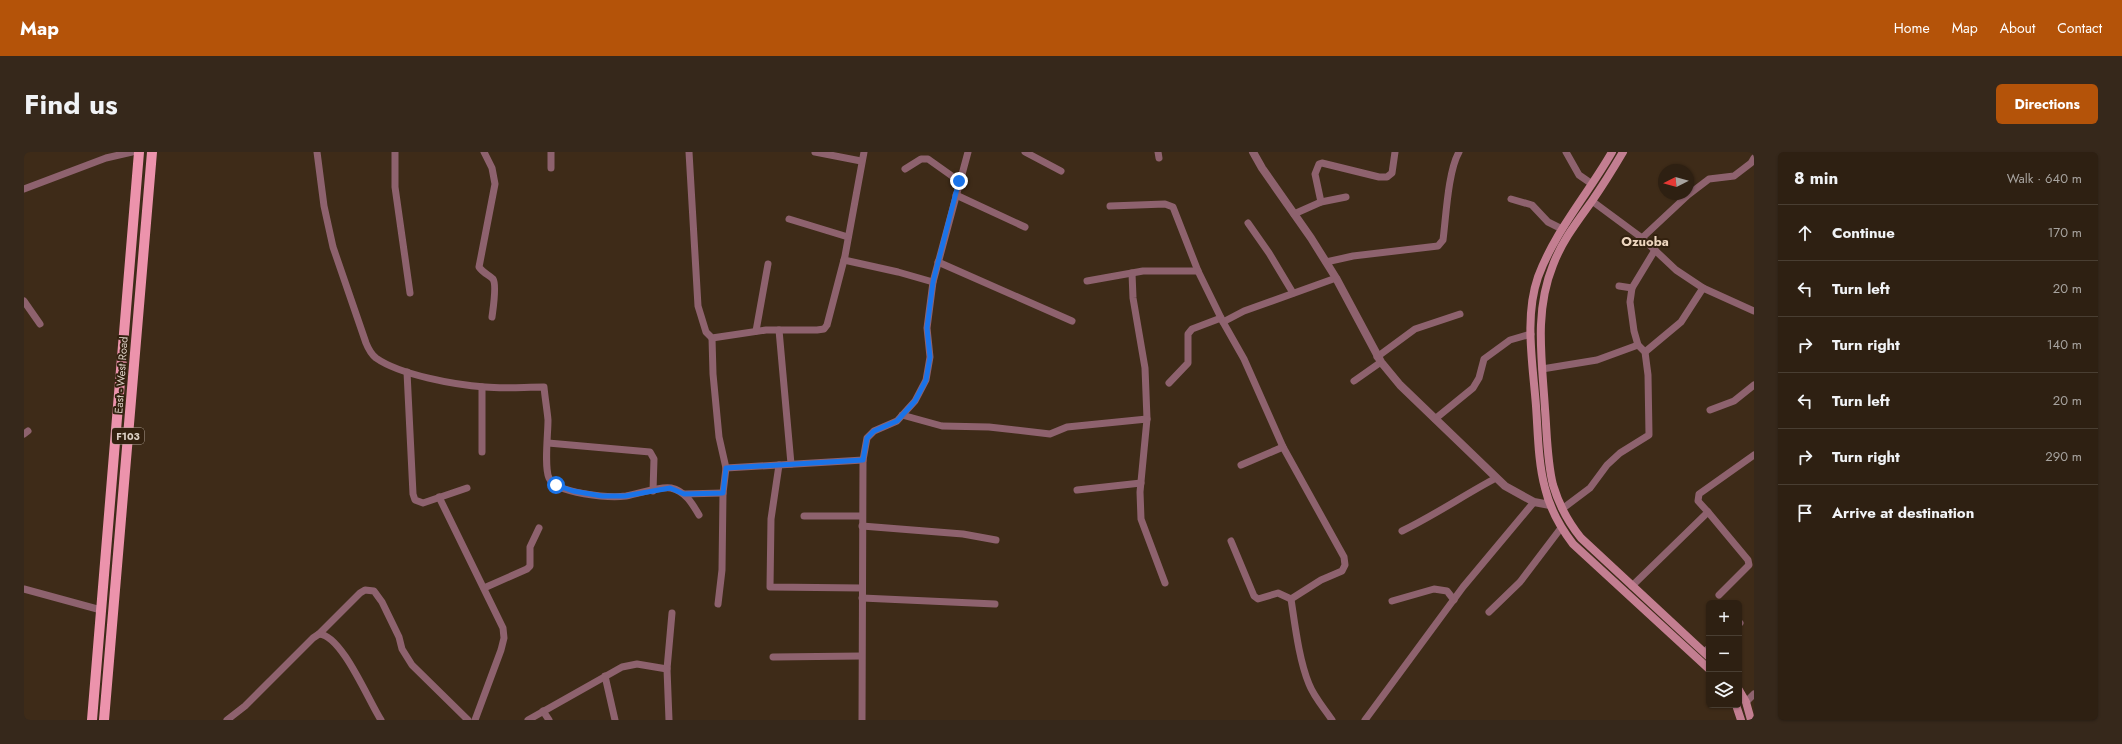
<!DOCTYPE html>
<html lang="en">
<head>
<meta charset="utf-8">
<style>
	body { margin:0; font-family:Jost,sans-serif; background:#36281b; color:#f1f3f6 }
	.controls { position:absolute; right:12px; bottom:12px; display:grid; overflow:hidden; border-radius:6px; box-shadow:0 1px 3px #0004 }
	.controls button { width:36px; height:36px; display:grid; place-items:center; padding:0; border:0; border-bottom:1px solid #493e32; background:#2e2012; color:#f1f3f6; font:20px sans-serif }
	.compass { position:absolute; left:1634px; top:12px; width:36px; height:36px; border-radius:50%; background:#2e2012; box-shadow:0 1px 3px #0004; rotate:264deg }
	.stop { position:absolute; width:12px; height:12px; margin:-9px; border:3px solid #1a73e8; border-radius:50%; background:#fff }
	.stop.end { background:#1a73e8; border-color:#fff; box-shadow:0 1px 4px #0008 }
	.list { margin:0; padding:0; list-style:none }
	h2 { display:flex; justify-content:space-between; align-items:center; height:52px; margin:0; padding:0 16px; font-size:17px }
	h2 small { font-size:13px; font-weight:400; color:#a7a39f }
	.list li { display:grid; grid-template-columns:26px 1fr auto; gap:12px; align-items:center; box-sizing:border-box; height:56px; padding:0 16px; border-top:1px solid #493e32 }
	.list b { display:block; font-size:15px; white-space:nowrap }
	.list em { font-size:13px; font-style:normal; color:#a7a39f }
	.icon { flex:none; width:22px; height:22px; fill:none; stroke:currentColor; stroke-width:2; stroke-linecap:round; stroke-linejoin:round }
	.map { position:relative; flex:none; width:1730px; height:568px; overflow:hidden; border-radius:6px }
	header { display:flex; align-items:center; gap:24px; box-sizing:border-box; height:56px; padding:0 20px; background:#b45309; color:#fff }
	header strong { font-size:19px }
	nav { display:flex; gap:22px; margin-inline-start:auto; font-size:14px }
	.intro { display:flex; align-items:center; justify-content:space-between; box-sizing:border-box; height:96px; padding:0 24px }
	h1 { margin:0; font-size:28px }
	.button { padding:10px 18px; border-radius:6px; background:#b45309; color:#fff; font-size:14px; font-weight:700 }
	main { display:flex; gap:24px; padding:0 24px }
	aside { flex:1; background:#2e2012; border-radius:6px; box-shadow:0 1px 3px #0004 }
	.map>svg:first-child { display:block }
</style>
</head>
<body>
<header>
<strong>Map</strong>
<nav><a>Home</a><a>Map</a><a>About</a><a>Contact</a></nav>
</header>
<div class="intro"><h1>Find us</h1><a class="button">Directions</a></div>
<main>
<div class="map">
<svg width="1730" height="568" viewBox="0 0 1730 568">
	<rect width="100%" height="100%" fill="#3e2b18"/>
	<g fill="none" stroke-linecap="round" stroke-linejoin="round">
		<!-- minor -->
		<g stroke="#8e626e" stroke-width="7">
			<path d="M293,0L300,54L309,95L342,191C344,196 347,202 352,206C376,223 432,233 461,235C481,237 500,235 520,235C521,246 523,257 524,268C524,282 520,315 525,326C532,342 586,346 602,344C615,342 635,334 647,336C661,339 668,351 675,363"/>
			<polyline points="371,0 371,35 386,141"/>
			<path d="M460,0L468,16L471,32L455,115C459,121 465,123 469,127C473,133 469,157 468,165"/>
			<polyline points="665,0 674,154 682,180 688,186 742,178 793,178 800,177 803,173 821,104 840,0"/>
			<polyline points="791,0 837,9"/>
			<polyline points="1001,0 1037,19"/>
			<polyline points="1134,0 1135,6"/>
			<polyline points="1542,0 1555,23 1568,32"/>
			<polyline points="527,16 527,0"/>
			<polyline points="881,17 897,7 904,7 935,29"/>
			<polyline points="0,37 82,6 108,0"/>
			<polyline points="932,43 1001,75"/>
			<polyline points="1487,47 1508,53 1524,70 1538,77"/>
			<polyline points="1568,49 1618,86 1652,118 1679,136 1730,159"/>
			<polyline points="1297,50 1291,22 1295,12 1298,11 1355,25 1363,25 1368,21 1371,0"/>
			<polyline points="1086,54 1141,52 1149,55 1174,119 1199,170"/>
			<polyline points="1270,62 1297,50 1322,45"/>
			<polyline points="765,67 824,85"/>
			<polyline points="1224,71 1245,101 1269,141"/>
			<polyline points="1618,86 1664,43 1685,27 1710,24 1727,11 1730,6"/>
			<polyline points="820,108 874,120 909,130"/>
			<polyline points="914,110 1048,169"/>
			<path d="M1302,110L1329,104L1414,94L1419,88C1422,65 1424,19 1435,0"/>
			<polyline points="1108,121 1109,146 1121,216 1123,267 1116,340 1117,367 1141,431"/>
			<polyline points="1063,129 1119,119 1174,119"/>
			<polyline points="1595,134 1608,136"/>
			<polyline points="0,149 16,172"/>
			<polyline points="755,178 767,312"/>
			<polyline points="732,179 744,112"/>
			<polyline points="688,186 689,222 695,285 702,316 699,341 698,418 694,452"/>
			<polyline points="1621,200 1657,170 1679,136"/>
			<polyline points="1353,205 1391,177 1436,162"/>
			<polyline points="1518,217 1573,208 1614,193"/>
			<polyline points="383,220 389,342 391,348 399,351 443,336"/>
			<polyline points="1330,229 1357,210"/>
			<polyline points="1145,231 1164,211 1164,182 1168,177 1197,166"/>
			<polyline points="458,235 458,300"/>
			<polyline points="1686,258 1710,249 1730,233"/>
			<polyline points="878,263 918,274 965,275 1026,282 1043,275 1123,267"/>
			<polyline points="1411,267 1449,236 1455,226 1460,207 1486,188 1507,182"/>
			<polyline points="0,282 4,279"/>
			<polyline points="524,291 626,300 630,307 629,339"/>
			<polyline points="755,313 747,367 746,435 838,436"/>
			<polyline points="1217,313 1259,295"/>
			<polyline points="702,316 839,308"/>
			<polyline points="1053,338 1117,331"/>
			<polyline points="660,342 699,341"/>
			<polyline points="415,345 479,476 480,486 477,498 451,568"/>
			<polyline points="1538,357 1566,336 1583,313 1596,301 1625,283 1624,223 1621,200 1614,193 1610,179 1606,150 1608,136 1631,98"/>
			<polyline points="1684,360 1724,408 1725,413 1695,443"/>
			<polyline points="780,364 838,364"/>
			<polyline points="838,374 939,382 972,388"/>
			<path d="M1378,379C1411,363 1440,343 1472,326"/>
			<polyline points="1207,389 1230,444 1234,447 1254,441 1267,447 1297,428 1318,419 1321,413 1320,405 1259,295 1220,207 1199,170 1220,159 1312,126"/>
			<polyline points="1608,434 1684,360 1674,349 1675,342 1730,303"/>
			<polyline points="460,436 503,417 506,414 506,395 515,376"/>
			<polyline points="0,437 77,458"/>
			<polyline points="838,446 971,452"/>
			<path d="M1267,447C1271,473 1275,508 1285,532C1290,545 1300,556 1308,568"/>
			<polyline points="1368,449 1410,437 1423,439 1430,448"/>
			<polyline points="1465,460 1496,430 1537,376"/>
			<polyline points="1715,472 1716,471"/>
			<polyline points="295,482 336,441 341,438 350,439 358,450 375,485 378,497 388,513 444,568"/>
			<polyline points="1680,500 1685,496"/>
			<polyline points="749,505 837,504"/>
			<polyline points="581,524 591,568"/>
			<polyline points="1722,550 1730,542"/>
			<polyline points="519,559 525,568"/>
			<path d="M203,568L221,554L289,486L295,482C318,483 345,550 357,568"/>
			<polyline points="504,568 598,515 613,512 643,517"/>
			<polyline points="645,568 643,517 648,461"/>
			<polyline points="838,568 839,308 843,286 850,279 873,269 891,249 902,228 906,205 903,176 909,130 944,0"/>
			<polyline points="1341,568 1439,435 1510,350"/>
		</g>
		<!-- tertiary -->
		<polyline stroke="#8e626e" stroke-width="8" points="1229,0 1238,16 1287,86 1312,126 1357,210 1376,233 1481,334 1510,350 1526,353"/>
		<!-- secondary -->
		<g stroke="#c37e91" stroke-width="8">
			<path d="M1588,0C1564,42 1531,79 1514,125C1500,165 1509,213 1512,254C1514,281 1514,310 1521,336C1526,357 1536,375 1549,392L1685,517"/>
			<path d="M1599,0C1589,17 1579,33 1568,49C1553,70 1538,89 1529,113C1510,160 1518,208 1521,257C1523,282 1523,309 1529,333C1535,353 1544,370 1557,386L1685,505"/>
			<polyline points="1715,538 1722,550 1727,568"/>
			<polyline points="1712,553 1717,568"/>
		</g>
		<!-- primary -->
		<g stroke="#ec93ac" stroke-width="10">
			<polyline points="68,568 115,0"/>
			<polyline points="80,568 128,0"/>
		</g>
	</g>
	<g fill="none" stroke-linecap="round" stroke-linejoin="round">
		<!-- route -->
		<polyline stroke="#1a73e8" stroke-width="5" points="532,333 549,339 578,344 601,344 646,336 660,342 699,341 702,316 839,308 843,286 850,279 873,269 891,249 902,228 906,205 903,176 909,130 935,29"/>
	</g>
	<g text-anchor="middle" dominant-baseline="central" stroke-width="4" stroke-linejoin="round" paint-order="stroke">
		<!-- shield labels -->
		<rect fill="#33210f" stroke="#aa9c8f" stroke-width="1" x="88" y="276" width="32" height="16" rx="3"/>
		<g font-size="10" font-weight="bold" fill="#ddd1c6">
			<text x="104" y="284">F103</text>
		</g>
		<!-- street labels -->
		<g font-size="11" fill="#ddd1c6" stroke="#33210f">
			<text transform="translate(97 223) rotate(-86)">East - West Road</text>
		</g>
		<!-- quarter labels -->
		<g font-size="13" font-weight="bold" fill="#edd5be" stroke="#33210f">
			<text x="1621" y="89">Ozuoba</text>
		</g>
	</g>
</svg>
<div class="controls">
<button>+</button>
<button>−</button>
<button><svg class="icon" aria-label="layers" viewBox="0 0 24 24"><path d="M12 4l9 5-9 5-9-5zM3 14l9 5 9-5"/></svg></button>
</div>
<svg class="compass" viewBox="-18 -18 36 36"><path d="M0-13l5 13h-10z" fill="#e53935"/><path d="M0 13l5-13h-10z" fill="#a7a39f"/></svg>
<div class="stop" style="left:532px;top:333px"></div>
<div class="stop end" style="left:935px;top:29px"></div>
</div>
<aside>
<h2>8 min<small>Walk · 640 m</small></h2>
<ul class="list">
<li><svg class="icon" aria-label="ahead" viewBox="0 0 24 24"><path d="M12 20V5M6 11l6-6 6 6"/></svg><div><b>Continue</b></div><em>170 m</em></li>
<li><svg class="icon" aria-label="left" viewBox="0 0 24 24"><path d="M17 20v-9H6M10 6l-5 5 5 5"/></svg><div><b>Turn left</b></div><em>20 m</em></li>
<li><svg class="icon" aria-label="right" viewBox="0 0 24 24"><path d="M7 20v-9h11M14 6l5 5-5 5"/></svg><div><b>Turn right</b></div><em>140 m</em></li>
<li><svg class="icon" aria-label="left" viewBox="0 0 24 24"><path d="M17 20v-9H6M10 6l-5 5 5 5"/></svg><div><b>Turn left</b></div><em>20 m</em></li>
<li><svg class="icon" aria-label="right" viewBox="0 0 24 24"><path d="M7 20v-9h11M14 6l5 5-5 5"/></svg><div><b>Turn right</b></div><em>290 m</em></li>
<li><svg class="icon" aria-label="arrive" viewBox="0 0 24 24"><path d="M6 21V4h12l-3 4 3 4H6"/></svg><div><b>Arrive at destination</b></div></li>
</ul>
</aside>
</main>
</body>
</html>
